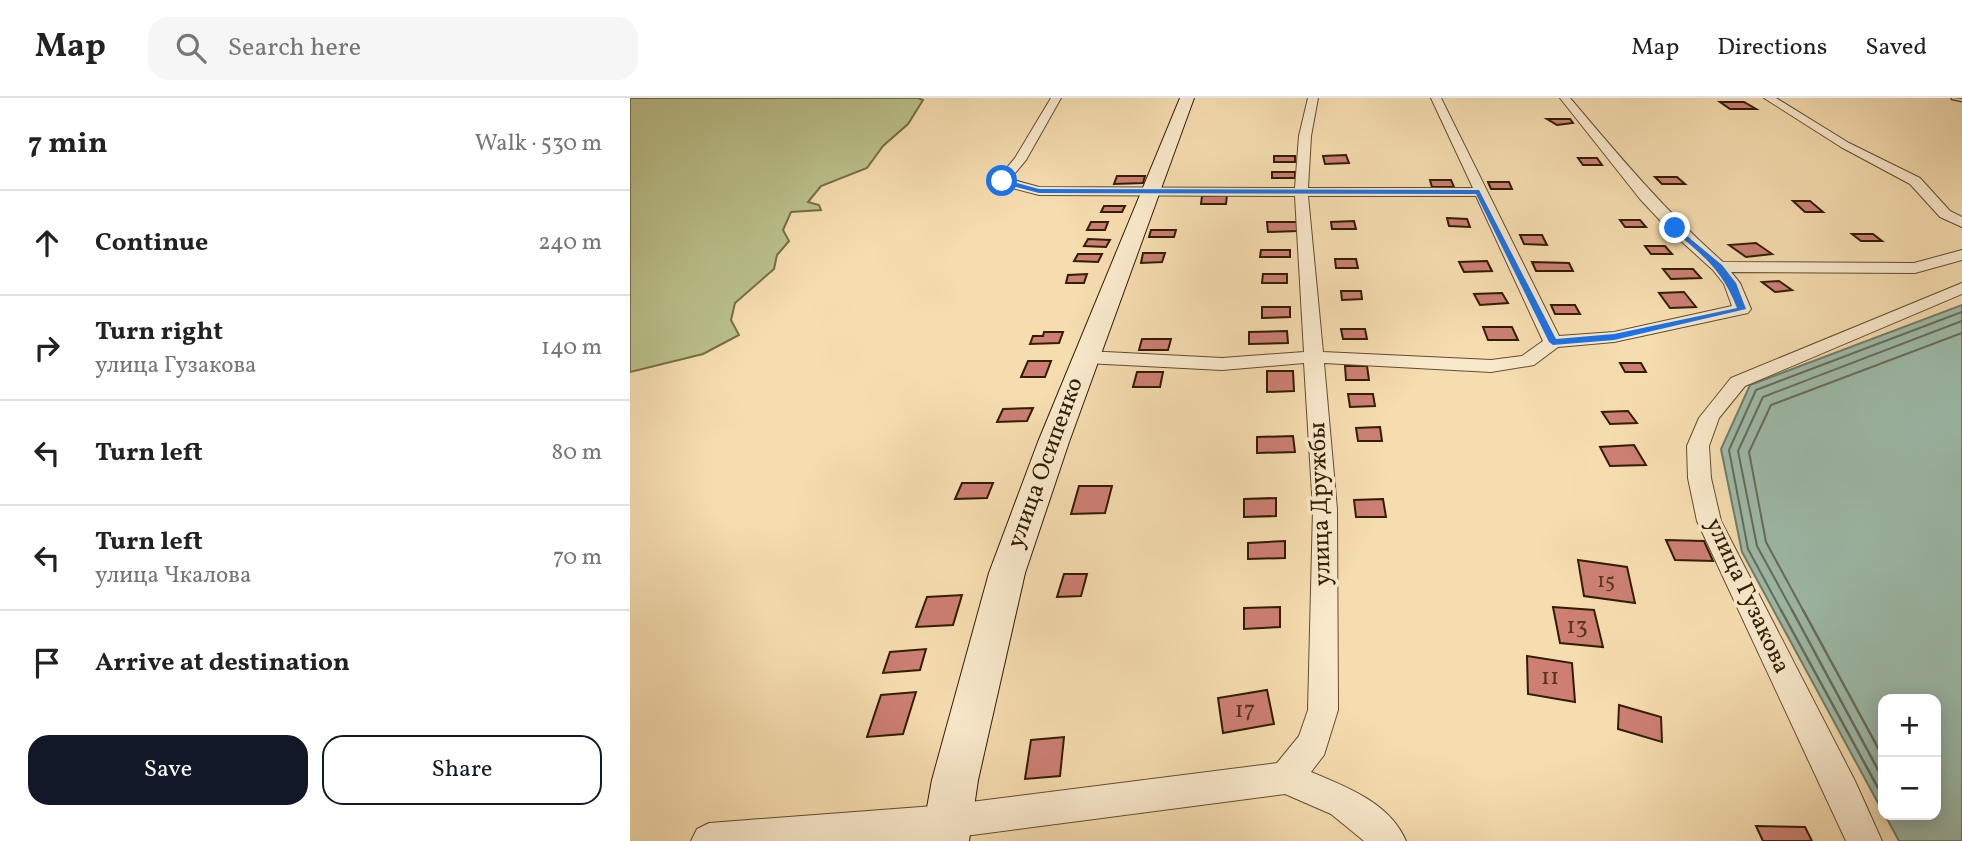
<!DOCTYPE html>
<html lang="en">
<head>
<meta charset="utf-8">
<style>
	body { margin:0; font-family:Vollkorn,serif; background:#f6f6f6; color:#222 }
	.controls { position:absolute; right:21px; bottom:21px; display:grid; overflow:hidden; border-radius:14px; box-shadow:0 4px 18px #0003 }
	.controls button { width:63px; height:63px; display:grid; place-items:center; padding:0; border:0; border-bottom:2px solid #e0e0e0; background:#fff; color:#222; font:35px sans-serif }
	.stop { position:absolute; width:21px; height:21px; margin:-16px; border:5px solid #1a73e8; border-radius:50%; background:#fff }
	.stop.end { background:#1a73e8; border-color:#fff; box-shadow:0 2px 7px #0008 }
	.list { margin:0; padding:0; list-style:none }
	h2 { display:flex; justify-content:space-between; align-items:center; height:91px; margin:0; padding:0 28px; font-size:30px }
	h2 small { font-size:23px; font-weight:400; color:#767676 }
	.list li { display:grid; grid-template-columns:46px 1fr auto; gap:21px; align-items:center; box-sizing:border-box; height:105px; padding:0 28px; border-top:2px solid #e0e0e0 }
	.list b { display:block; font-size:26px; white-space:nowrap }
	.list p { margin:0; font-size:23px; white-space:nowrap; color:#767676 }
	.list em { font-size:23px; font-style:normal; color:#767676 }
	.actions { display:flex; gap:14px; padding:21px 28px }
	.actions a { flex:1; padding:16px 0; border:2px solid #111827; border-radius:21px; text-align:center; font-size:24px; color:#111827 }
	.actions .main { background:#111827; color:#fff }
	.icon { flex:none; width:38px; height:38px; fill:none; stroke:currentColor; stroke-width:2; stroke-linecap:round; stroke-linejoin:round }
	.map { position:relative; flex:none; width:1332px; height:743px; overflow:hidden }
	header { display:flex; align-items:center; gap:42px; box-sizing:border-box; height:98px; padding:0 35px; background:#fff; border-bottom:2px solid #e0e0e0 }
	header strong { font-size:33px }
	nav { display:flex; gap:38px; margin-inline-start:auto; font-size:24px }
	.search { width:490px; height:63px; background:#f6f6f6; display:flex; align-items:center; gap:18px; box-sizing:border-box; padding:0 24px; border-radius:21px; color:#767676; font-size:26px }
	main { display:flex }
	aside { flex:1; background:#fff }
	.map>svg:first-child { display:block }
</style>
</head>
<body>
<header>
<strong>Map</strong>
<div class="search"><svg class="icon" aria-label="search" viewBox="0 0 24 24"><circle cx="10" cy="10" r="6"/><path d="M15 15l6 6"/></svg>Search here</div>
<nav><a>Map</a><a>Directions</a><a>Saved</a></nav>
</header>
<main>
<aside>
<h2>7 min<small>Walk · 530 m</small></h2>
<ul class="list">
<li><svg class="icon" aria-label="ahead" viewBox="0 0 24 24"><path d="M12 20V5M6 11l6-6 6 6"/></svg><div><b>Continue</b></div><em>240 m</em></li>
<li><svg class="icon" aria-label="right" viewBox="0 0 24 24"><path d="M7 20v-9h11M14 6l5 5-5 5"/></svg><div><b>Turn right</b><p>улица Гузакова</p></div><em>140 m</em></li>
<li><svg class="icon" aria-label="left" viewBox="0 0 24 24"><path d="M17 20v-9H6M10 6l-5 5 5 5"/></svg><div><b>Turn left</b></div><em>80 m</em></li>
<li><svg class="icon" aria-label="left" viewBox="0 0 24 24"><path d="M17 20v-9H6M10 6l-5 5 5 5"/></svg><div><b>Turn left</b><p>улица Чкалова</p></div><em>70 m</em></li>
<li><svg class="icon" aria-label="arrive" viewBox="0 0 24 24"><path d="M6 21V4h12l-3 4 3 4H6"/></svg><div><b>Arrive at destination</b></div></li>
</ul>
<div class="actions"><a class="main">Save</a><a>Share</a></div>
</aside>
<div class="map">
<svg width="1332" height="743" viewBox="0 0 1332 743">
	<rect width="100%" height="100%" fill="#f6ddb0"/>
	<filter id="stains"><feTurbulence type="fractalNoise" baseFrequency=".00286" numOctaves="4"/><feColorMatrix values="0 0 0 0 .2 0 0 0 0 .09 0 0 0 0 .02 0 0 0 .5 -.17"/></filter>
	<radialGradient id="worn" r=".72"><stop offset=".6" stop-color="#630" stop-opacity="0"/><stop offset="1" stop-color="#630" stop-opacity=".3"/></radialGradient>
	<!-- green -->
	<polygon fill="#bbc18c" stroke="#766f46" stroke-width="2" points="0,0 288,0 293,2 278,26 253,48 237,70 191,88 178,104 189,107 191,112 161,114 153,132 159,143 147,157 144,171 105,205 101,222 109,237 73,256 0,274"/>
	<!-- water -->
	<polygon fill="#9dbcac" stroke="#727c67" stroke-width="2" points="1332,207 1332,743 1269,743 1255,717 1306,717 1306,601 1253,601 1253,714 1112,454 1091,351 1120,287"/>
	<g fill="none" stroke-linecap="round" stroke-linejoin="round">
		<!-- shore-far1 -->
		<g stroke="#676c56" stroke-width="2">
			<polyline points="1152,514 1118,451 1099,352 1126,292 1332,214"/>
			<polyline points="1163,514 1127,448 1108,353 1133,299 1332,223"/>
			<polyline points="1174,514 1136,444 1119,354 1141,307 1332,235"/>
		</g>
		<!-- shore -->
		<g stroke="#676c56" stroke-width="2.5">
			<polyline points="1151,512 1253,699"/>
			<polyline points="1162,512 1253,681"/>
			<polyline points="1173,512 1253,659"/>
		</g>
	</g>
	<!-- building -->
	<g fill="#cd7f74" stroke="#311d00" stroke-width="2">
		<polygon points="1090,4 1114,4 1126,11 1100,11"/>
		<polygon points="917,21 940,21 943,25 927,27"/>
		<polygon points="716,57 719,65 695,66 693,58"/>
		<rect x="644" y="58" width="21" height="6"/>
		<polygon points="948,60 967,60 972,67 953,67"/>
		<rect x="642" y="74" width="23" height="6"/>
		<polygon points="487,78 515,78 513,85 484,86"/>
		<polygon points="1025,79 1047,79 1055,86 1032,86"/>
		<polygon points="800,82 821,82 824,89 802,89"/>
		<polygon points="858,84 879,84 882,91 861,91"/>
		<polygon points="597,97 596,106 571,106 572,98"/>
		<polygon points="1163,103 1180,103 1193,114 1175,114"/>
		<polygon points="474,108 495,108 492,114 471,114"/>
		<polygon points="817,120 837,121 840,129 819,128"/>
		<polygon points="990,122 1010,122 1016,129 995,129"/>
		<polygon points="724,123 726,131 702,131 701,124"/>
		<polygon points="461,124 478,124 475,132 457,132"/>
		<polygon points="637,124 667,124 668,133 638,134"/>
		<polygon points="521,132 546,132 544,139 519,139"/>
		<polygon points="1222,136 1243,136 1252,143 1231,143"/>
		<polygon points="890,137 912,137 917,147 894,146"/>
		<polygon points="458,141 480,142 476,149 454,148"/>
		<polygon points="1126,145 1142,156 1116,159 1099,147"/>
		<polygon points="1015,148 1035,148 1042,156 1021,156"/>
		<polygon points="631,152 660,152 660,159 630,159"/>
		<polygon points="513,155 535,155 532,164 511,165"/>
		<polygon points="448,156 472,156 468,164 444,163"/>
		<polygon points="705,161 726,161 728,170 706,170"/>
		<polygon points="857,163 862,173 834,174 829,164"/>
		<polygon points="902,164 939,165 943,173 906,173"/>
		<polygon points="1033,171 1063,171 1071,180 1041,181"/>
		<polygon points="457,176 454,185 436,185 438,177"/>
		<polygon points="633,176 657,176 657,185 632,185"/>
		<polygon points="1149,183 1162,192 1145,194 1132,184"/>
		<polygon points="711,193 731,193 732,201 712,202"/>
		<polygon points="1054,194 1066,209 1040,210 1029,195"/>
		<polygon points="872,195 878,205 850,207 844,196"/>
		<polygon points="921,207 945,207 950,216 925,216"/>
		<polygon points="632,209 660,209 660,219 632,220"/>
		<polygon points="853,229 882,229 888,242 858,242"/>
		<polygon points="711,231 735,231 737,241 713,241"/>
		<polygon points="657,233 658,245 619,246 619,234"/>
		<polygon points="414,234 433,234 429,245 400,246 403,238 413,238"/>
		<polygon points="512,241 541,241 538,252 509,252"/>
		<polygon points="398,263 421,263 415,279 391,279"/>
		<polygon points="990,265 1011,265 1016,274 995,274"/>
		<polygon points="715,268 737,268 739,282 716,282"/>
		<polygon points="637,273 663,273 664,293 637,294"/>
		<polygon points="507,274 533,274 530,289 503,289"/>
		<polygon points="718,296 743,296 745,308 720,309"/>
		<polygon points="403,310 397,323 367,324 373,311"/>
		<polygon points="998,313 1007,325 980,326 972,314"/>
		<polygon points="750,329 752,343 728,343 726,330"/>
		<polygon points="663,338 665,354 627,355 627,339"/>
		<polygon points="1004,347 1016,367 980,368 970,349"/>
		<polygon points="332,385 363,385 357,400 325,401"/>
		<polygon points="449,388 482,388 475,415 441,416"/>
		<polygon points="646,400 646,418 614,419 614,401"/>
		<polygon points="753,401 756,419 726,419 724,402"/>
		<polygon points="1036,442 1074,443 1083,463 1045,462"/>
		<polygon points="655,443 655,460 618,461 618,445"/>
		<polygon points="948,462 997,469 1005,505 954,498"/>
		<polygon points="434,476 457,476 451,498 427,499"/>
		<polygon points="332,497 323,527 286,529 297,499"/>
		<polygon points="650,509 650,529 614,531 614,510"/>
		<polygon points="923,509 964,512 973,549 930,545"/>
		<polygon points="296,551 290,572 253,575 260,554"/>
		<polygon points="897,558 942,565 945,604 898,596"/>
		<polygon points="637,592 644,626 593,635 588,600"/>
		<polygon points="286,594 273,636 237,639 251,597"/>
		<polygon points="989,607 1031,619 1032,644 988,631"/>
		<polygon points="434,639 430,678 395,681 401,642"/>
		<polygon points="1126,728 1175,729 1182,743 1133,743"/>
	</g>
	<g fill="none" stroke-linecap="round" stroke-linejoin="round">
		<defs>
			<polygon id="service" points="1322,0 1332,1 1332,3 1322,1"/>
			<g id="minor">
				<path d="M421,0H431L396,62L380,81L409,89L665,90L669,38L678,0H688L681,38L678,90H843L801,0H811L929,238L984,234L1102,208L1094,186L1083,172L1040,133L1010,101L930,0H940C989,58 1036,114 1093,164L1284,165L1332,152V162L1285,175L1101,174L1110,185L1121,211L1118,215L984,244L928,249L904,267L861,274L694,265L707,411L708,612L694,657L681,674C717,689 760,705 776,743H734L701,716L655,696L297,743H61L67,731L79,725L317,707L647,665L669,638L678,612L683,411L674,265L592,272L456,265L447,259L456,253L592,260L674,254L665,98L409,97L367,86L366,83L385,60ZM678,98H846L913,243L892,258L861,262L693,254Z"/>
				<polygon points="1134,0 1146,0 1219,45 1290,80 1320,113 1332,119 1332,129 1310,119 1280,86 1211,49"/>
				<polygon points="1332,185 1332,196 1115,288 1089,320 1079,348 1081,380 1091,423 1225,683 1252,743 1216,743 1067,423 1058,380 1057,348 1069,320 1101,280"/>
			</g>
			<polygon id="secondary" points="550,0 564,0 439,344 395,475 348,682 339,743 291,743 302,682 359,475 408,344"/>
		</defs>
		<!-- service casing -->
		<use href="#service" stroke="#624d2c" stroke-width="3"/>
		<!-- minor casing -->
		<use href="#minor" stroke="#624d2c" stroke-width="2"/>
		<!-- secondary casing -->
		<use href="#secondary" stroke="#311d00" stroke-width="2"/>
		<!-- service -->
		<use href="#service" fill="#f9e9cc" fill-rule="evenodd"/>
		<!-- minor -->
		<use href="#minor" fill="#f9e9cc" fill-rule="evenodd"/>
		<!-- secondary -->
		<use href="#secondary" fill="#f9e9cc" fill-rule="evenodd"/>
	</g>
	<!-- route -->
	<path fill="#1a73e8" d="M372,81L409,91L849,92L926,241L984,236L1107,210C1092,171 1073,158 1043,132L1045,128L1092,167L1106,185L1116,211L984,242L923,247L919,244L846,96L409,95L370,85Z"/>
	<g text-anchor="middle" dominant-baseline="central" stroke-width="7" stroke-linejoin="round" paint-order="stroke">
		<!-- number labels -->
		<g font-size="21" fill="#58361d">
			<text x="976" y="483">15</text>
		</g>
		<!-- street labels -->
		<g font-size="24" fill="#311d00" stroke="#f9e9cc">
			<text transform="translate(416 365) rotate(-70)">улица Осипенко</text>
			<text transform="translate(691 406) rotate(-92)">улица Дружбы</text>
			<text transform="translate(1117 498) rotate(65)">улица Гузакова</text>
		</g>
		<!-- near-number labels -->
		<g font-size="24" fill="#58361d">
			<text x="947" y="529">13</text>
			<text x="920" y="580">11</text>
			<text x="615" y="613">17</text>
		</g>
	</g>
	<rect width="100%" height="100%" filter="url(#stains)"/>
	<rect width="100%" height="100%" fill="url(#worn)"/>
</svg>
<div class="controls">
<button>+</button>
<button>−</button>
</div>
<div class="stop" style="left:372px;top:83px"></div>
<div class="stop end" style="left:1045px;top:130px"></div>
</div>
</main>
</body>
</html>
